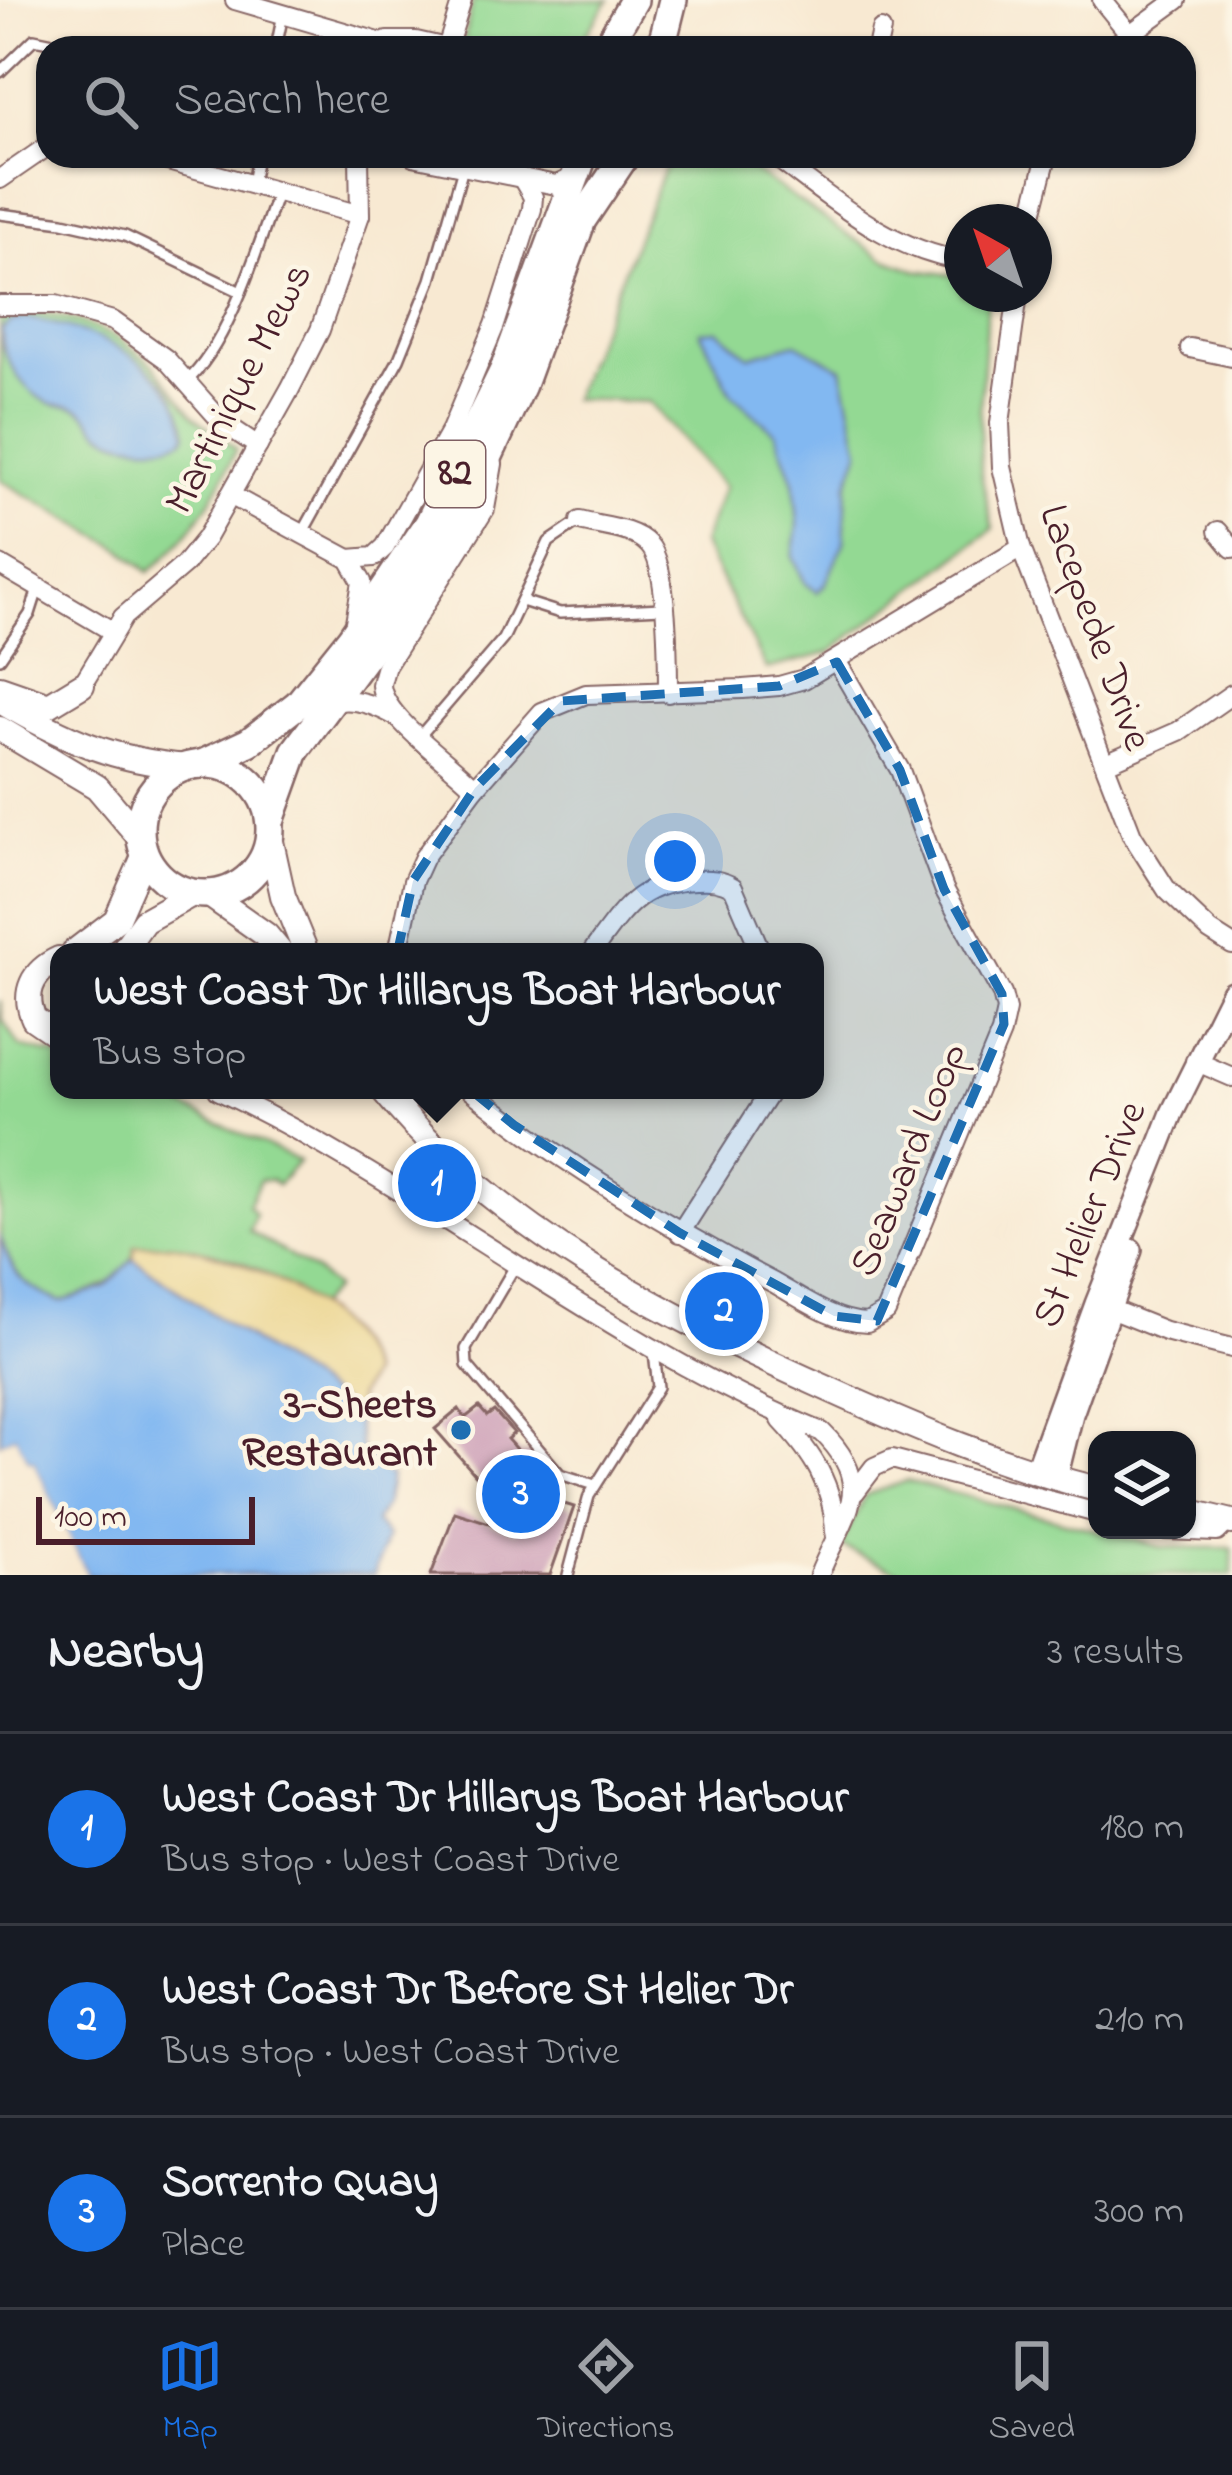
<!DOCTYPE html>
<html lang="en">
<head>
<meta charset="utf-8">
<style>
	body { margin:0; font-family:"Indie Flower",sans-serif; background:#242831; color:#f1f3f6 }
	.controls { position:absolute; right:36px; bottom:36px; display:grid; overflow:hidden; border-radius:24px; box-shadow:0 3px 9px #0004 }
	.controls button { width:108px; height:108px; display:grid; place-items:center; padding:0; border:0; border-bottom:3px solid #363941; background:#171b24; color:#f1f3f6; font:60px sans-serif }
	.compass { position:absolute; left:944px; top:204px; width:108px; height:108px; border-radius:50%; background:#171b24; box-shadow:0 3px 9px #0004; rotate:320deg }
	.scale { position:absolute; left:36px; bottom:30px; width:219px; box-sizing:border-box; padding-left:12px; border:6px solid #4a1f2b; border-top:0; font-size:33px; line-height:42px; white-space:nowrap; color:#4a1f2b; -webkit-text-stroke:9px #fcf5e5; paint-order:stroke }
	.you { position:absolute; left:675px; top:861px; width:42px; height:42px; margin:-30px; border:9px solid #fff; border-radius:50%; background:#1a73e8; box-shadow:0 0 0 18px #1a73e833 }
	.badge { display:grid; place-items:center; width:78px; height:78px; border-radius:50%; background:#1a73e8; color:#fff; font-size:39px; font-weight:700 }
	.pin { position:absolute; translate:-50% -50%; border:6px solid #fff; box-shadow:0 3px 12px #0006 }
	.popup { position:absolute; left:50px; top:943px; width:774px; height:156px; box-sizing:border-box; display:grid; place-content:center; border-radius:24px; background:#171b24; filter:drop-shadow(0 3px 9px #0005); font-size:39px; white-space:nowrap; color:#9ea1a6 }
	.popup b { font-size:45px; color:#f1f3f6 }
	.popup::after { content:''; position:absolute; left:50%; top:100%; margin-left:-24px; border:24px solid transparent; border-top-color:#171b24 }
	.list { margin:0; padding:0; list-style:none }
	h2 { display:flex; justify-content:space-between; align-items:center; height:156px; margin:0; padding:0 48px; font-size:51px }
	h2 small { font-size:39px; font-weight:400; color:#9ea1a6 }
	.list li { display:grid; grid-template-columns:78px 1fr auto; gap:36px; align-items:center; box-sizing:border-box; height:192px; padding:0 48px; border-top:3px solid #363941 }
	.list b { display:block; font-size:45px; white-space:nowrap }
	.list p { margin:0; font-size:39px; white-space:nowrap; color:#9ea1a6 }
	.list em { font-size:39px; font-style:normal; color:#9ea1a6 }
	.icon { flex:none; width:66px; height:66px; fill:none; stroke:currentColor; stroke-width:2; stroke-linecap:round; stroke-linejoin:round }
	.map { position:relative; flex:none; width:1232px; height:1575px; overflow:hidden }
	.search { position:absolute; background:#171b24; box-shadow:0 3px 9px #0004; left:36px; right:36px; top:36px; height:132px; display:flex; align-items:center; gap:30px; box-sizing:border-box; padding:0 42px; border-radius:36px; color:#9ea1a6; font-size:45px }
	.sheet { height:732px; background:#171b24 }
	nav { display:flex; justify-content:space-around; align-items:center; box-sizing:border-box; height:168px; border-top:3px solid #363941; background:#171b24; font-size:33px; color:#9ea1a6 }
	nav a { display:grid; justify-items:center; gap:6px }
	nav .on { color:#1a73e8 }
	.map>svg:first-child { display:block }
</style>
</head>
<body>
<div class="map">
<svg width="1232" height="1575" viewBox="0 0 1232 1575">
	<rect width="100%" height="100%" fill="#fcf5e5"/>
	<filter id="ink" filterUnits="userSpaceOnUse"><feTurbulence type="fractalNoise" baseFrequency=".00833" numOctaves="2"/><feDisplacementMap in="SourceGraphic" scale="24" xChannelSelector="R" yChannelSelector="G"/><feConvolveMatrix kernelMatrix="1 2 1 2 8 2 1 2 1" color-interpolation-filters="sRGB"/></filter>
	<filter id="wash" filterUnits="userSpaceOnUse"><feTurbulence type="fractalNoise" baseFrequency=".004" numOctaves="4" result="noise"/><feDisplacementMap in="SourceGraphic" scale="48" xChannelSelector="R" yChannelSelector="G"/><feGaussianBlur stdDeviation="2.7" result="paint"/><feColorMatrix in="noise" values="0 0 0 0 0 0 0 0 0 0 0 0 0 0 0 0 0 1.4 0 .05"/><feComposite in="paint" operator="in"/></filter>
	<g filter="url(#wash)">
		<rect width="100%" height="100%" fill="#f8e9d2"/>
		<!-- green -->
		<g fill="#93d993" stroke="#6e7c5f" stroke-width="3">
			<polygon points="473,0 609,0 577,48 488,48 463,44"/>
			<polygon points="678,156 722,156 746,166 883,258 915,270 962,276 962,294 988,294 980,411 981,473 993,529 829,653 766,669 702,543 724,487 649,402 572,399 664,170"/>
			<path d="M36,312L79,321L120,339L153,364L196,418L236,449C217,496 188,540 149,572L123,550L0,480V313Z"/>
			<path d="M0,1000L3,1020L20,1047L59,1056V1090H148L299,1161L277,1185L272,1180H260L248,1205L255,1214L249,1231L316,1272L334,1288L316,1308C263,1263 205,1242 136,1246C130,1281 91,1292 61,1302C23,1287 12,1275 0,1235Z"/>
			<polygon points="907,1481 1162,1547 1232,1548 1232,1575 906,1575 841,1546 865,1495"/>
		</g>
		<!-- sand -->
		<path fill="#eeda9e" stroke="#9c7c64" stroke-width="3" d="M170,1244C239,1254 348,1303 370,1375L358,1396L355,1412L133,1259L135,1246Z"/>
		<!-- water -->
		<g fill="#82b8f1" stroke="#666c8e" stroke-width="3">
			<path d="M27,318C90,329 175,360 187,433L184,439C162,450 120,446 100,431C93,425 89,415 81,410C71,404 62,407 53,404C25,395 0,358 2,329L11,321Z"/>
			<polygon points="718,330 749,356 796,343 842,368 860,450 847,486 844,542 825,585 817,592 805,583 793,557 798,525 794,482 776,433 731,393 700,331"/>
			<path d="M0,1235C12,1275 23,1287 61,1302L104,1288L133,1259L355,1412L361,1450L390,1477L385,1504L375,1522L387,1536L374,1575H87L33,1461L29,1462L15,1436L0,1443Z"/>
		</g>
		<!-- pier -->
		<polygon fill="#f8e9d2" points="15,1436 29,1462 33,1461 87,1575 81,1575 30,1468 12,1444 0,1449 0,1443"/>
		<g id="blocks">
			<!-- building -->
			<polygon fill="#c896b3" points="479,1407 487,1416 494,1411 514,1433 507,1439 522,1456 529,1451 537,1461 531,1466 561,1503 574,1507 550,1575 431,1575 455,1512 517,1532 483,1490 486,1487 435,1429 459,1409 465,1418"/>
		</g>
	</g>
	<g filter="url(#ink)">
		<use href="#blocks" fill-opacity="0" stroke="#876665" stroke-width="3"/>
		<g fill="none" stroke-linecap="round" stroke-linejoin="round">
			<defs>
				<g id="service">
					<polyline points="276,48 283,14"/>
					<polyline points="0,72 34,39 78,48"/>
					<polyline points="252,184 257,156"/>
					<polyline points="0,214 63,222 125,236 241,292"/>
					<path d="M185,383C229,345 258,246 278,191"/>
					<polyline points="303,532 399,359 431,280 463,168"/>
					<polyline points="522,601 560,613 662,608"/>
					<polyline points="0,658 30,614 38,589"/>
					<polyline points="419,737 503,639 549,542 580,521"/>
					<polyline points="515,1266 466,1349 467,1365 560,1474 595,1485"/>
					<polyline points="568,1575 589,1496 658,1387 654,1352"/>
				</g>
				<g id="minor">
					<polyline points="235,0 399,48"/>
					<polyline points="1102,0 1128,32"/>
					<polyline points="387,41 416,41 447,48"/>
					<polyline points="447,48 462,0"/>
					<polyline points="877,48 881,30"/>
					<polyline points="1111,48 1177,0"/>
					<polyline points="150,156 360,215"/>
					<polyline points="413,156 556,185 577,176"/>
					<path d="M774,156C834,200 886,248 962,261"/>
					<polyline points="0,179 48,146"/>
					<polyline points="1030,222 1047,156"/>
					<polyline points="1018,294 1000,423 1002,467 1021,548 1132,835 1167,890 1210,931 1232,945"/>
					<polyline points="0,305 56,305 113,321 166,359 222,422 258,446"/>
					<polyline points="1190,348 1232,357"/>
					<polyline points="230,495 349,559 362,582 355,622"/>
					<path d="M580,521C601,527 634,528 649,545C668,565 668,663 668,693"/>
					<polyline points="1218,531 1232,548"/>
					<polyline points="349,559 374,557 385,547 451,430 495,325 532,209 533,197 522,178"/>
					<polyline points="0,565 112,631"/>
					<polyline points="82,685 123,617 184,565 206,538 290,389 320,330 360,215 359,156"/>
					<path d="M327,704C350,695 376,705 397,717"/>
					<polyline points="1106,763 1179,731 1232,694"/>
					<path d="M475,788C453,764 383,718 381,685C381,683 385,669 386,666L485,509L493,464"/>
					<polyline points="398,952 413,881 424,857 475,788 542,712 586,694 743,689 779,686 804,679 1021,548"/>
					<path d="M592,952C624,909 638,882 696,880C710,879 721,880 733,887L761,952"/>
					<polyline points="1195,1061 1232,1077"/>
					<path d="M218,1090C428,1190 604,1343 822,1432C878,1487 843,1515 819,1575"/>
					<path d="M470,1090C564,1165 668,1227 774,1283C802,1299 834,1322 867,1323L886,1312L1001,1033L1006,1010L1002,994L944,889L900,770L837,662"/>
					<polyline points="680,1233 771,1090"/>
					<polyline points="1100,1305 1165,1331 1232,1348"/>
					<path d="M781,1420C812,1453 834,1485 835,1532"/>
					<polyline points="855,1492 874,1467 892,1459 1097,1513"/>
					<polyline points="1165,1530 1217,1532 1228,1521"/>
				</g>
				<g id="tertiary">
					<polyline points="1035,1472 1096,1304 1172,1113 1232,992"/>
					<polyline points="1056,1478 1072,1414 1131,1250"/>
				</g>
				<g id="secondary">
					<polyline points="0,688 49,705 82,685"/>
					<path d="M0,701C65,739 111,760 187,767"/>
					<polyline points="0,729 97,787 141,839"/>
					<polyline points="270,837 283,896 306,952"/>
					<polyline points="208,894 266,935 280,952"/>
					<polyline points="74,952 116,920 145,854"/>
					<polyline points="122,952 144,921 194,893"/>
					<path d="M59,959C33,971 22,992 34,1019L59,1036"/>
					<path d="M383,1090C495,1228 665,1316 824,1387C914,1428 1001,1465 1097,1489"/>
					<polyline points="1187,1511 1232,1522"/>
				</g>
				<g id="primary">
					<polyline points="606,48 634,0"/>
					<polyline points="661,48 673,0"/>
					<polyline points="202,764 249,742 298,704 351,638 429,523 504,370 583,156"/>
					<circle cx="205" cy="829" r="65"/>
					<polyline points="270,821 295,751 400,610 479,477 522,385 582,220 625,156"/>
				</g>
			</defs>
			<!-- service casing -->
			<use href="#service" stroke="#876665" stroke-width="14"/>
			<!-- minor casing -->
			<use href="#minor" stroke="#876665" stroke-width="22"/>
			<!-- tertiary casing -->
			<use href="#tertiary" stroke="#876665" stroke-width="26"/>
			<!-- secondary casing -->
			<use href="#secondary" stroke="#876665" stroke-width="28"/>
			<!-- primary casing -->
			<use href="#primary" stroke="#876665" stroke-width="32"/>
			<!-- service -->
			<use href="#service" stroke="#fff" stroke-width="9"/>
			<!-- minor -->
			<use href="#minor" stroke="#fff" stroke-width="18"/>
			<!-- tertiary -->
			<use href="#tertiary" stroke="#fff" stroke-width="21"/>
			<!-- secondary -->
			<use href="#secondary" stroke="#fff" stroke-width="24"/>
			<!-- primary -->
			<use href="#primary" stroke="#fff" stroke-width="27"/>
		</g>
	</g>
	<!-- marked area -->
	<path fill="#1f6fb2" fill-opacity="0.2" stroke="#1f6fb2" stroke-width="9" stroke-dasharray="24 15" stroke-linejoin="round" d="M837,662L900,770L944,889L1002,994L1004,1024L877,1321L834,1316L680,1233L514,1125L405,1037L392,977L413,881L475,788L561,701L779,686Z"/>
	<!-- markers -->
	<circle fill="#1f6fb2" stroke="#fcf5e5" stroke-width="4.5" cx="461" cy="1430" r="12"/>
	<g text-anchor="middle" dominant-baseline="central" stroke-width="9" stroke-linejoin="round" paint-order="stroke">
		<!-- shield labels -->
		<rect fill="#fcf5e5" stroke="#7f5f63" stroke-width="3" x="425" y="441" width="60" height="66" rx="9"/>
		<g font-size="39" font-weight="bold" fill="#4a1f2b">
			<text x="455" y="474">82</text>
		</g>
		<!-- street labels -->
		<g font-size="42" fill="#4a1f2b" stroke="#fcf5e5">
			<text transform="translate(240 389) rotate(-63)">Martinique Mews</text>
			<text transform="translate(1094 628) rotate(70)">Lacepede Drive</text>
			<text transform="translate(910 1160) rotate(-68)">Seaward Loop</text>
			<text transform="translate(1091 1215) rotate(-68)">St Helier Drive</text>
		</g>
		<!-- poi labels -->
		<g font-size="42" font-weight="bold" fill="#4a1f2b" stroke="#fcf5e5" text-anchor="end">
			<text x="437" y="1406">3-Sheets<tspan x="437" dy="48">Restaurant</tspan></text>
		</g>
	</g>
</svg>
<div class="controls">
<button><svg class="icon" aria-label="layers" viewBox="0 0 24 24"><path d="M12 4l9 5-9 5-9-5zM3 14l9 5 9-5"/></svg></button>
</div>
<svg class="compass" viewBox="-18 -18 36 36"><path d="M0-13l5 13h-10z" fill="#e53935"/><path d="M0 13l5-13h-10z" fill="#9ea1a6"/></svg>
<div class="scale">100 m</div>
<div class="you"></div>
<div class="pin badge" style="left:437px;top:1183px">1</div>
<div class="popup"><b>West Coast Dr Hillarys Boat Harbour</b>Bus stop</div>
<div class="pin badge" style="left:724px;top:1311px">2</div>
<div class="pin badge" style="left:521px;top:1494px">3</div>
<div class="search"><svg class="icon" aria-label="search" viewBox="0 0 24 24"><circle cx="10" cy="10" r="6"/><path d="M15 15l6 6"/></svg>Search here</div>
</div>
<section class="sheet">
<h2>Nearby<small>3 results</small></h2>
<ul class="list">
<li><span class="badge">1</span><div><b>West Coast Dr Hillarys Boat Harbour</b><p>Bus stop · West Coast Drive</p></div><em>180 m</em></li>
<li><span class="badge">2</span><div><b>West Coast Dr Before St Helier Dr</b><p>Bus stop · West Coast Drive</p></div><em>210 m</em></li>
<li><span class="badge">3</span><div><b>Sorrento Quay</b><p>Place</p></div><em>300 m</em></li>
</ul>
</section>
<nav>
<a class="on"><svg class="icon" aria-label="map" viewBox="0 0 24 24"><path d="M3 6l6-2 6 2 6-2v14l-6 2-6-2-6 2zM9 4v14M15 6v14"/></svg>Map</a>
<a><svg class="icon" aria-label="directions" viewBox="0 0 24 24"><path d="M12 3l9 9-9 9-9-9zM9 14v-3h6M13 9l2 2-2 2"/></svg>Directions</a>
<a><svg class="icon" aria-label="saved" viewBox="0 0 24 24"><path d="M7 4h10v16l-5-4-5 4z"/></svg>Saved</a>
</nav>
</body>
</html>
